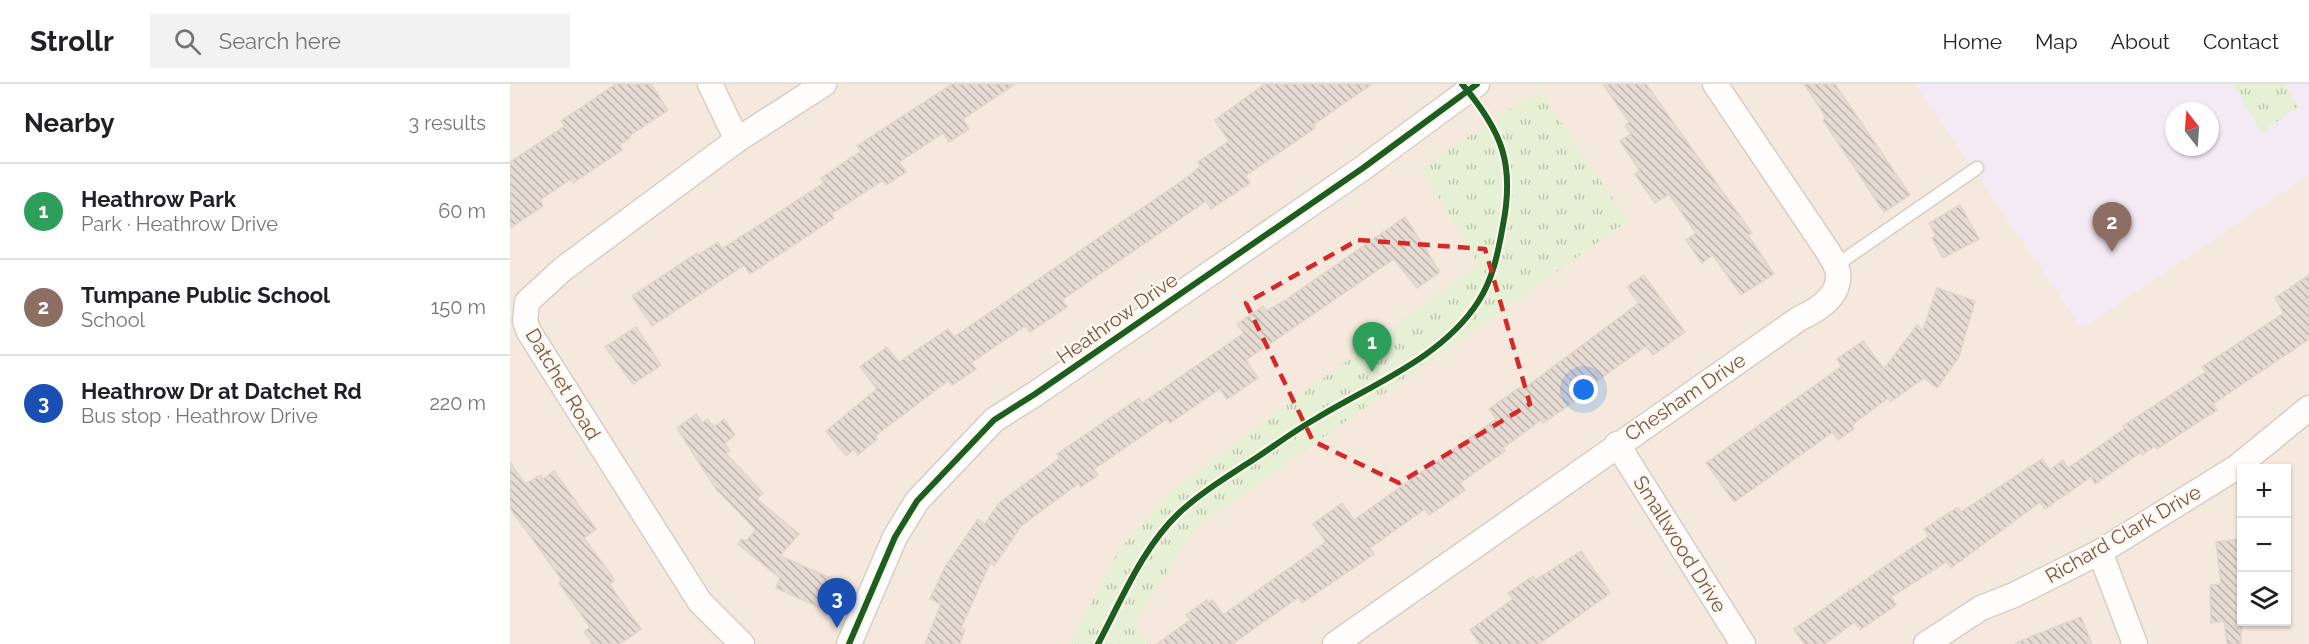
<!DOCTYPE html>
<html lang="en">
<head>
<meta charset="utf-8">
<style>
	body { margin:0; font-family:Raleway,sans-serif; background:#f2f2f2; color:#202124 }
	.controls { position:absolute; right:18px; bottom:18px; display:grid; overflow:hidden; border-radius:0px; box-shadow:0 2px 4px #0004 }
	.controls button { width:54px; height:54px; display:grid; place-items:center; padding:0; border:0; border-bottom:2px solid #e0e0e0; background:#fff; color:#202124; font:30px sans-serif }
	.compass { position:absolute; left:1655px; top:18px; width:54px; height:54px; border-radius:50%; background:#fff; box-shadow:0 2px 4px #0004; rotate:343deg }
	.you { position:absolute; left:1074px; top:306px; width:21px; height:21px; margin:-15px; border:4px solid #fff; border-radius:50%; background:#1a73e8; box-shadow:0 0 0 9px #1a73e833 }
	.badge { display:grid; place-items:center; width:39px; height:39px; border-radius:50%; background:#a78e81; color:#fff; font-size:20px; font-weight:700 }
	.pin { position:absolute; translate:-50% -50px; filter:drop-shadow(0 2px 3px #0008) }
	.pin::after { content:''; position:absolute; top:32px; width:21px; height:18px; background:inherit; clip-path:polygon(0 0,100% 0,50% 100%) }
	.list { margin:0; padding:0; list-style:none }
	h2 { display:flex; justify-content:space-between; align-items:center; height:78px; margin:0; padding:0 24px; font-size:26px }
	h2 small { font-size:20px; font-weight:400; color:#757577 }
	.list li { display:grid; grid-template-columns:39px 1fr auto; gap:18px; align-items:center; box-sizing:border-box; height:96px; padding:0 24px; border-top:2px solid #e0e0e0 }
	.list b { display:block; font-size:22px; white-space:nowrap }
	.list p { margin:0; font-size:20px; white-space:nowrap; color:#757577 }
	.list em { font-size:20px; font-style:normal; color:#757577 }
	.icon { flex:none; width:33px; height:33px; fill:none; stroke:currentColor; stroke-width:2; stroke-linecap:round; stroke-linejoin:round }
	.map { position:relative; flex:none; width:1799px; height:560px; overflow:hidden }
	header { display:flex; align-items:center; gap:36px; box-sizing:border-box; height:84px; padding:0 30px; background:#fff; border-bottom:2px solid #e0e0e0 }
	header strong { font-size:28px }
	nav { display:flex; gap:33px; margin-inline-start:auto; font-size:21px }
	.search { width:420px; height:54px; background:#f2f2f2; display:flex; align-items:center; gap:15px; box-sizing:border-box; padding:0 21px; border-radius:0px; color:#757577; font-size:22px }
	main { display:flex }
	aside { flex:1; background:#fff }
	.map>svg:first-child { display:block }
</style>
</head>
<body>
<header>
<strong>Strollr</strong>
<div class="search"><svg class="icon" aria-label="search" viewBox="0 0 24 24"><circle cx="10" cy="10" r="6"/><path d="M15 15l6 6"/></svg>Search here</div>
<nav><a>Home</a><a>Map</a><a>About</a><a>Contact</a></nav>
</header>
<main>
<aside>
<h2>Nearby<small>3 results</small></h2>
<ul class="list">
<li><span class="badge" style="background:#2e9e5b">1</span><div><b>Heathrow Park</b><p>Park · Heathrow Drive</p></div><em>60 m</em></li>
<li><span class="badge" style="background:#8d6e63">2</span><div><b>Tumpane Public School</b><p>School</p></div><em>150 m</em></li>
<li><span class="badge" style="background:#1a4fb4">3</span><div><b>Heathrow Dr at Datchet Rd</b><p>Bus stop · Heathrow Drive</p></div><em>220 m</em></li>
</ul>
</aside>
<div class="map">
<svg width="1799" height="560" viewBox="0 0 1799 560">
	<defs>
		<pattern id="grass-tufts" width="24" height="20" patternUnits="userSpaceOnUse" patternTransform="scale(1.5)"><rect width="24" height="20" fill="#e6f0d5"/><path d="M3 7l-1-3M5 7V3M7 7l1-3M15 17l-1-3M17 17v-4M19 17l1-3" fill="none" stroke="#bfc5af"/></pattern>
		<pattern id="building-back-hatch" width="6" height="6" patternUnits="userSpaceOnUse" patternTransform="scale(1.5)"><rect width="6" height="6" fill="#e5dbd3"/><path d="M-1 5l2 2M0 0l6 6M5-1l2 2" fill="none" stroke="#bfb4ad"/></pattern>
	</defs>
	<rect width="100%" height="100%" fill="#f8f3ec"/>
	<!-- residential -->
	<path fill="#f5e8dc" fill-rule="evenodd" d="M0,0H1799V560H0ZM1664,27H1700V63H1664ZM1732,384H1776V538H1732Z"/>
	<!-- education -->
	<path fill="#f4eaf4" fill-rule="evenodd" d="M1405,0H1799V91L1572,245ZM1664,27H1700V63H1664Z"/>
	<!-- grass -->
	<g fill="url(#grass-tufts)">
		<polygon points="1724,0 1775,0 1788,23 1751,49"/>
		<polygon points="1029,6 1118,137 684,445 624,540 638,560 560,560 609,466 662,406 968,180 911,84"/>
	</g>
	<!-- building -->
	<g fill="url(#building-back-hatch)" stroke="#e2d5cd" stroke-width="1.5">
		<polygon points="106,0 141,0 158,26 119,52 120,54 109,61 112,66 63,99 61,95 30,116 33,122 0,144 0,78 55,42 51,37"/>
		<polygon points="442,0 505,0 453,35 459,45 439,58 433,49 389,78 396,88 376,101 373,96 321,130 324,134 240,190 234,181 142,242 122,212 187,169 188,171 208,158 212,165 314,99 311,94 351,67 347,62"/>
		<polygon points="755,0 862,0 803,41 805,44 735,92 740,99 701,125 696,117 651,148 552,216 557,223 520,248 515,242 461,279 466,285 442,301 439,296 365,352 367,355 348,371 344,365 336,372 316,347 367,305 350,283 377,263 389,278 438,245 444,253 679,92 690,82 688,78 719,57 705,36"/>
		<polygon points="1093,0 1136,0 1242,149 1238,151 1264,190 1231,211 1203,171 1192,179 1176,156 1186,149 1159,110 1145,119 1125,90 1130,87 1110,57 1121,50 1115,42 1119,38"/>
		<polygon points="1294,0 1325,0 1400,111 1374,128 1313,36 1316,33"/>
		<polygon points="1450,121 1469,155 1433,174 1422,154 1426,152 1419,139"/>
		<polygon points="895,133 930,188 907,204 884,175 736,276 748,294 717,315 710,305 660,339 657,335 584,385 588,391 571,403 569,399 511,442 484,482 480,479 451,544 455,545 450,560 415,560 431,520 420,515 435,483 468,435 475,440 489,419 550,374 547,370 629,314 632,319 734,249 727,240 753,222 756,227 774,217"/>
		<polygon points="1134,191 1175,248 1143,271 1136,262 1079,303 1081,306 1062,319 1033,339 1031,336 993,364 995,367 950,399 955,406 919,431 915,425 860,464 864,470 792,519 789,513 722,560 647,560 680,536 676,531 697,516 698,519 703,516 713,531 816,458 803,440 832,419 844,436 986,335 979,325 1010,303 1012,306 1129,219 1117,203"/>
		<polygon points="1799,191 1799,255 1703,320 1707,326 1647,365 1645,362 1632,371 1630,369 1585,400 1581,393 1535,425 1530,418 1441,484 1436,478 1381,513 1386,521 1350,546 1345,538 1314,560 1294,560 1284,545 1419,452 1414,445 1448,423 1451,428 1532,375 1540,386 1553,376 1558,384 1614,345 1613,342 1696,288 1692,283 1774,229 1765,214"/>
		<polygon points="1427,204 1465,217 1449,273 1427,304 1414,294 1380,318 1378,314 1342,341 1344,345 1328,356 1323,348 1224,418 1196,379 1332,282 1327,275 1353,257 1374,285 1407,241 1413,246"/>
		<polygon points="126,243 151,281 123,300 95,263"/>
		<polygon points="186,330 192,339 198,335 204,343 214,335 225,351 215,359 220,367 216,370 253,409 247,415 289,450 270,472 323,495 311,524 266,504 270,494 228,460 231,455 236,457 246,446 206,405 167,344"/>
		<polygon points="0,378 15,400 31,391 33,395 44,387 86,445 74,454 102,492 104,497 99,500 131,545 110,560 83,560 74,548 80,543 49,499 52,496 0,424"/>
		<polygon points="1731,455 1731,560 1717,560 1714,537 1701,539 1700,501 1711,500 1706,458"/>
		<polygon points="1071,467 1100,509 1029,560 970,560 960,546 1003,515 998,509 1023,492 1026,496"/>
		<polygon points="1571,533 1582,560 1505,560 1505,559"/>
	</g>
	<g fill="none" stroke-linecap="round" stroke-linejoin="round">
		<defs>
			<polyline id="lane" points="1325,182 1467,84"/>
			<g id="street">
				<polyline points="200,0 227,56"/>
				<polyline points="1107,360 1233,560"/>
				<polyline points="1590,468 1625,560"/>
				<polyline points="232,560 190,518 19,248 15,237 17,218 53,185 227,56 314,0"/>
				<polyline points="339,560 385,453 407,417 484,336 525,310 853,84 967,0"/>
				<path d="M825,560L1290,234C1308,226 1331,212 1328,188C1327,182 1322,175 1319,169L1205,0"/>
				<polyline points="1416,560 1471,524 1504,511 1590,468 1727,383 1799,324"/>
			</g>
		</defs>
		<!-- lane casing -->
		<use href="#lane" stroke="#d7cec8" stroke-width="15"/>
		<!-- street casing -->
		<use href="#street" stroke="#d7cec8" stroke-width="27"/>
		<!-- lane -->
		<use href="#lane" stroke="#fefdfc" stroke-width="12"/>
		<!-- street -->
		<use href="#street" stroke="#fefdfc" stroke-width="24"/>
		<defs>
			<g id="cycleway">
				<polyline points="339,560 385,453 407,417 484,336 525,310 853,84 967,0"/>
				<path d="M588,560C611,517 632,464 669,429C688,411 712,396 735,381C759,366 782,348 807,334C861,301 932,274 968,218C983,195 988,169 993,141C1005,80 992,47 952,0"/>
			</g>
		</defs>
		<!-- cycleway casing -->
		<use href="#cycleway" stroke="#fff8ef" stroke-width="10"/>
		<!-- cycleway -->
		<use href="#cycleway" stroke="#1b5e20" stroke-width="6"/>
	</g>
	<!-- marked area -->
	<path fill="none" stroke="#d62828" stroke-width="4.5" stroke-dasharray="12 8" stroke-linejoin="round" d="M848,156L975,165L1020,320L889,399L803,357L736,219Z"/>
	<g text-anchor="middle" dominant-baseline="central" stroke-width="4.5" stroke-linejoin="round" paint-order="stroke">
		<!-- street labels -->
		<g font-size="20" fill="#7b5748" stroke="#fff8ef">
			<text transform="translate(607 234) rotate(-35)">Heathrow Drive</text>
			<text transform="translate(53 300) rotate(59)">Datchet Road</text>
			<text transform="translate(1175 313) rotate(-34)">Chesham Drive</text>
			<text transform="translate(1613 450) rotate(-30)">Richard Clark Drive</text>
			<text transform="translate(1170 460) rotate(58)">Smallwood Drive</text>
		</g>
	</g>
</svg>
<div class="controls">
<button>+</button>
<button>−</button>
<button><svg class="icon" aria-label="layers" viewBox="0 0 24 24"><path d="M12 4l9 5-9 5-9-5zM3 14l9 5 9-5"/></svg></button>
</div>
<svg class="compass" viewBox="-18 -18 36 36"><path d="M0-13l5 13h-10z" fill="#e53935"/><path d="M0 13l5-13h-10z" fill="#757577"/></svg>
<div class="you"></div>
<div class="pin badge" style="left:862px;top:288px;background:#2e9e5b">1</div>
<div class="pin badge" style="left:1602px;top:168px;background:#8d6e63">2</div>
<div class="pin badge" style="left:327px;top:544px;background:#1a4fb4">3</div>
</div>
</main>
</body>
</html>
